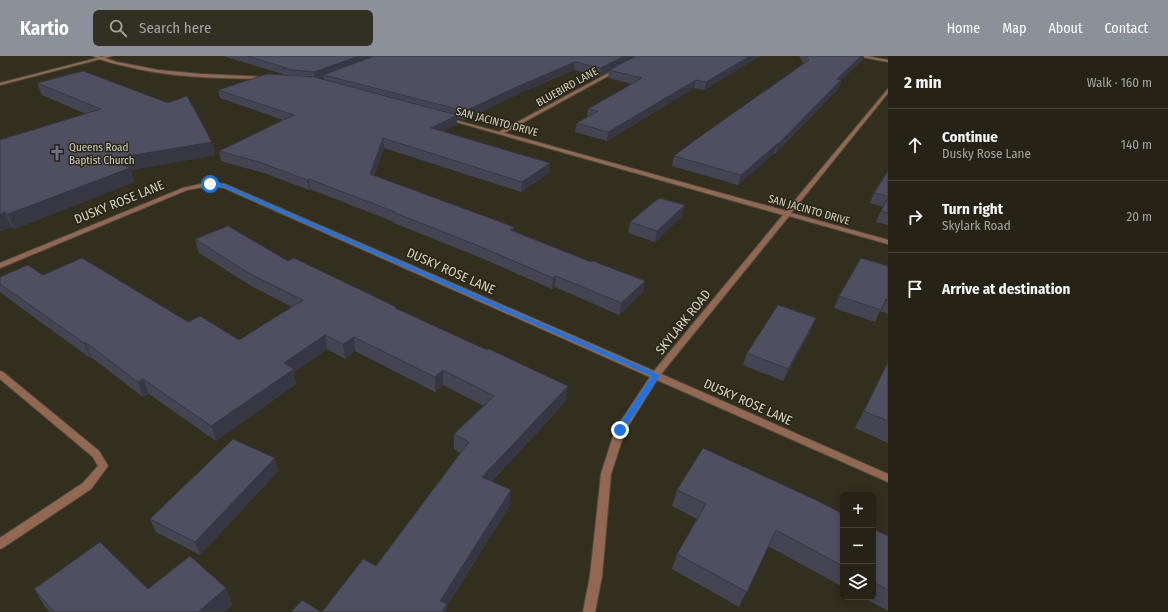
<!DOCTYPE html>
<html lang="en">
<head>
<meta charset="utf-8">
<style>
	body { margin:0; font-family:"Fira Sans Condensed",sans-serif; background:#322f23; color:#f1f3f6 }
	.controls { position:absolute; right:12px; bottom:12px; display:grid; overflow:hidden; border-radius:6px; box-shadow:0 2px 10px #0003 }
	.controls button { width:36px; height:36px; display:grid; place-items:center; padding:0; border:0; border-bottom:1px solid #424035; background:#262316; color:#f1f3f6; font:20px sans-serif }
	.stop { position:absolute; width:12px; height:12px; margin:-9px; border:3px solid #1a73e8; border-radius:50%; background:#fff }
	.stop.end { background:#1a73e8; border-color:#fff; box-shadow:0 1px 4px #0008 }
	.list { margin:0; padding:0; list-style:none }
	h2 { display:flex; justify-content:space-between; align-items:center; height:52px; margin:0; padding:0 16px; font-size:17px }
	h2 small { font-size:13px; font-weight:400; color:#a4a4a1 }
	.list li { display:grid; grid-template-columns:26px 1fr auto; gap:12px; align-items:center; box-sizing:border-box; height:72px; padding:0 16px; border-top:1px solid #424035 }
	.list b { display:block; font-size:15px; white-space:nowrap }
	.list p { margin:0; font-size:13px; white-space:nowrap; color:#a4a4a1 }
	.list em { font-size:13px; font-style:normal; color:#a4a4a1 }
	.icon { flex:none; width:22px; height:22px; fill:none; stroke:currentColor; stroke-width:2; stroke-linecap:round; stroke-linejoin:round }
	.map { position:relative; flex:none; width:888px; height:556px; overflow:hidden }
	header { display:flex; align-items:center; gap:24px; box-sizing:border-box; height:56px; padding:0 20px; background:#8c9099; color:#fff }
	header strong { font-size:19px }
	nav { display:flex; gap:22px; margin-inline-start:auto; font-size:14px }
	.search { width:280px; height:36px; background:#322f23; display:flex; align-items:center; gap:10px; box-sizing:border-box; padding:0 14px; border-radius:6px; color:#a4a4a1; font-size:15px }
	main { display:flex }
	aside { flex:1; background:#262316 }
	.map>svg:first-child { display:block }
</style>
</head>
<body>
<header>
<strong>Kartio</strong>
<div class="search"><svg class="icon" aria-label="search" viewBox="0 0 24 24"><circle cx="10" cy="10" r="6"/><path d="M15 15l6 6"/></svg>Search here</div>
<nav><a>Home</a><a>Map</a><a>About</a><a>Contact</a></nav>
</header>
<main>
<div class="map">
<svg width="888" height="556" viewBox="0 0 888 556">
	<rect width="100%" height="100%" fill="#332f1e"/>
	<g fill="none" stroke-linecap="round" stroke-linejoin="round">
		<defs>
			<g id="minor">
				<path d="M93,0H99L117,6L158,14L201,18L266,21L268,22L266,23C219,22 171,22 125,10C115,8 102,5 93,0Z"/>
				<polygon points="616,13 619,14 504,77 786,155 888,33 888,37 791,157 888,184 888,188 789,160 661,318 888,418 888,426 657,324 625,375 611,418 602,520 595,556 583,556 590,520 601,418 615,374 650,321 224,132 210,130 187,134 0,212 0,207 183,132 210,126 225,128 654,315 783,159 446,63 448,62 499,76"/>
				<polygon points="0,315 3,316 99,395 108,410 91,433 4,491 0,493 0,482 83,427 98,410 93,401 0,323"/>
			</g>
			<g id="tertiary">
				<polygon points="105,0 112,0 0,29 0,27"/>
				<polygon points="857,0 866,0 888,4 888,6"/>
			</g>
		</defs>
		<!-- minor casing -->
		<use href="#minor" stroke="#504c3c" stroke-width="2"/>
		<!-- tertiary casing -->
		<use href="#tertiary" stroke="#504c3c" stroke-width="2"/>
		<!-- minor -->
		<use href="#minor" fill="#936853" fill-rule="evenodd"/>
		<!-- tertiary -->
		<use href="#tertiary" fill="#936853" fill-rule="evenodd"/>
	</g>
	<!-- wall -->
	<g fill="#444453" fill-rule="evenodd">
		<path d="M223,0H760L704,34L694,32L607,85L575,76L577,67L587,61L588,53L632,28L608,22L609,15L600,20L574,14L520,37L465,64L457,62V68L443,75L549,117L521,136L384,92L374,120L514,171V175L591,206L645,225L642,237L619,259L555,231L552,233L479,201L394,167V166L310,133L309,134L264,117L221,105L219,95L283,64L220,42L218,34L283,19V18ZM323,21L324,24L319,23Z"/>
		<polygon points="799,0 864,0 863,3 841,24 839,32 775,98 774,97 738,129 672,110 674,100 804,8"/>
		<polygon points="37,27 212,86 215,99 131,114 134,126 14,173 12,171 0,175 0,84 86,58 42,39"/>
		<polygon points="888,115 888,169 876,166 883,151 870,147 874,137"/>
		<polygon points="682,160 655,186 628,177 630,166"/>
		<polygon points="195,183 288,205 396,253 566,345 492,425 510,449 447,550 447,556 322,556 376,510 460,397 454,393 454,378 484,350 443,329 435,336 355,295 345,303 327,293 294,316 296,328 216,385 149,338 143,341 91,301 90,302 1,237 0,236 0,221 43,219 188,266 239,284 292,251 253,231 199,197"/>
		<polygon points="888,210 888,258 880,255 875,266 834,252 839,240"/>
		<polygon points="811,274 783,325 743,309 747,297"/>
		<polygon points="888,306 888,387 855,372"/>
		<polygon points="275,402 278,415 200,499 156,476 150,463"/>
		<polygon points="677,434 843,458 843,531 768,490 739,551 672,513 677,498 697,463 672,450"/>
		<polygon points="873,473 888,480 888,555 862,541 873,541"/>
		<polygon points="226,532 232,549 224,556 50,556 45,551 34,533"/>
	</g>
	<!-- shaded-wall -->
	<g fill="#373744">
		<polygon points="359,0 380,0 323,19 323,21 315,24 314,16"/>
		<polygon points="624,0 637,0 609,14 609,15 600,20 601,12"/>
		<polygon points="750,0 760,0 704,34 706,26"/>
		<polygon points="861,0 864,0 863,3 834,31 837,23"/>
		<polygon points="575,6 574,14 520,37 465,64 465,55 521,29"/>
		<polygon points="696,24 694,32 607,85 608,76"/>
		<polygon points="841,24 839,32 775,98 778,88"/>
		<polygon points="457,59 457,68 431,81 431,72"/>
		<polygon points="383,82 384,92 371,128 370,118"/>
		<polygon points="212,86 215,99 131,114 134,126 14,173 8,158 110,103"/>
		<polygon points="777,88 774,97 738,129 741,119"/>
		<polygon points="550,107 549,117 521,136 522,126"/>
		<polygon points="309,123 310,133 309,134 307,124"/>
		<polygon points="685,149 682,160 655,186 657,175"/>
		<polygon points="5,156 12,171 0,175 0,158"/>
		<polygon points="514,171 513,181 510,174"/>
		<polygon points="556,220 555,231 552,233 553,222"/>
		<polygon points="645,225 642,237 619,259 621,247"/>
		<polygon points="816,262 811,274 783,325 788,313"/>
		<polygon points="325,279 327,293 294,316 296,328 216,385 211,370 284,307"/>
		<polygon points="354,281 355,295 345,303 343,288"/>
		<polygon points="85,286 91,301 90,302 84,287"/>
		<polygon points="443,314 443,329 435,336 435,321"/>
		<polygon points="143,323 149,338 143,341 138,326"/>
		<polygon points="568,330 566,345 481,436 482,421"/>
		<polygon points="275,402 278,415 200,499 195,486"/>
		<polygon points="511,434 510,449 447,550 447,556 441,556 440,545"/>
		<polygon points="226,532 232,549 224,556 198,556"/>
	</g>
	<!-- building -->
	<g fill="#4f4f61" stroke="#373744">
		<polygon points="247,0 359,0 314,16 282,13 287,12"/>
		<polygon points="374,0 624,0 601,12 575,6 521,29 465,55 323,19"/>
		<polygon points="636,0 750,0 706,26 696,24 608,76 577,67 598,55 588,53 642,22 609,14"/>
		<polygon points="806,0 861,0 837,23 841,24 778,88 777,88 741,119 674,100 698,82 809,4"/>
		<polygon points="83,15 168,47 187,40 212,86 110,103 130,112 8,158 5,156 0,158 0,84 101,53 37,27"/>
		<polygon points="267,18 314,21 457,59 431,72 550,107 522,126 383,82 370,118 514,171 510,174 591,206 593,205 645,225 621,247 556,220 553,222 479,190 393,156 395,156 309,123 307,124 262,107 219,95 294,59 218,34"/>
		<polygon points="888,115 888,140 874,137"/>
		<polygon points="659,142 685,149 657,175 630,166"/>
		<polygon points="888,142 888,157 881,155"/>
		<polygon points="228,170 288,205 294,202 396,251 395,252 487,294 489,293 568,330 482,421 511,434 440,545 447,548 442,556 322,556 363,503 376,510 469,386 454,378 494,340 443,314 435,321 354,281 343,288 325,279 284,307 294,313 211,370 143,323 138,326 85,286 84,287 0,228 0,221 28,209 43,219 82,202 188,266 200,260 239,284 303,244 250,218 195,183"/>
		<polygon points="861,202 888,210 888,244 886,243 881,254 839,240"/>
		<polygon points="778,249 816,262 788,313 747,297"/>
		<polygon points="888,306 888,365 864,355"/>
		<polygon points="233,383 275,402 195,486 150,463"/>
		<polygon points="703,392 818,445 843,458 843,510 776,474 747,536 677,498 706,448 677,434"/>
		<polygon points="873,473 888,480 888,534 873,526"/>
		<polygon points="100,486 148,533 190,500 226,532 198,556 54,556 34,533"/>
		<polygon points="302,544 321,556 291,556"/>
	</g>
	<!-- route -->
	<polygon fill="#1a73e8" points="210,126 226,129 660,319 622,376 617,376 617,372 652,320 223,131 208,129"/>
	<!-- icons -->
	<defs>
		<symbol id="church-bare" viewBox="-9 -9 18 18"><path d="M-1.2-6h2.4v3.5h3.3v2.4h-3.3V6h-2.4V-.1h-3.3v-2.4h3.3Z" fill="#6b7280" stroke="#292515" stroke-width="2.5" paint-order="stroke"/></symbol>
	</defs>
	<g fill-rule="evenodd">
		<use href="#church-bare" x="46" y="86" width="22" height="22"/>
	</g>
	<g text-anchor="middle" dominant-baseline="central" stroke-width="3" stroke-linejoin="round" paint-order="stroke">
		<!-- far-street labels -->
		<g font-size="11" fill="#d4d2c7" stroke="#292515">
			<text transform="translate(567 31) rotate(-29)">BLUEBIRD LANE</text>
			<text transform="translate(497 66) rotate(15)">SAN JACINTO DRIVE</text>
			<text transform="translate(809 154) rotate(16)">SAN JACINTO DRIVE</text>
		</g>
		<!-- far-poi labels -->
		<g font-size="11" fill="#d4d2c7" stroke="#292515" text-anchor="start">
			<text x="69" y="91">Queens Road<tspan x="69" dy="13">Baptist Church</tspan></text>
		</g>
		<!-- street labels -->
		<g font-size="13" fill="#d4d2c7" stroke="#292515">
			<text transform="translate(119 146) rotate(-22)">DUSKY ROSE LANE</text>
			<text transform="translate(451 215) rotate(24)">DUSKY ROSE LANE</text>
			<text transform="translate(683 266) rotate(-51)">SKYLARK ROAD</text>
			<text transform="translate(748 346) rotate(24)">DUSKY ROSE LANE</text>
		</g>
	</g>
</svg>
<div class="controls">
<button>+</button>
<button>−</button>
<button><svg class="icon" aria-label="layers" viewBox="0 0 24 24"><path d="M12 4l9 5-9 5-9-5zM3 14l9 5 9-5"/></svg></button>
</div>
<div class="stop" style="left:210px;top:128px"></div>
<div class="stop end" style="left:620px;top:374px"></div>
</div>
<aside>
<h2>2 min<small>Walk · 160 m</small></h2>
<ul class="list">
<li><svg class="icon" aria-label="ahead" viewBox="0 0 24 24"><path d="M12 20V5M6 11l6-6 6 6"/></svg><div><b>Continue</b><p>Dusky Rose Lane</p></div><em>140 m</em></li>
<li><svg class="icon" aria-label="right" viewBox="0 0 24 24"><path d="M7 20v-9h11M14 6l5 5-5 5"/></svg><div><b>Turn right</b><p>Skylark Road</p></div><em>20 m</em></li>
<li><svg class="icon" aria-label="arrive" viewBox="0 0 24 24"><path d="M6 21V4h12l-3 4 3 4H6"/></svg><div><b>Arrive at destination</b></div></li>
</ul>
</aside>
</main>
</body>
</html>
